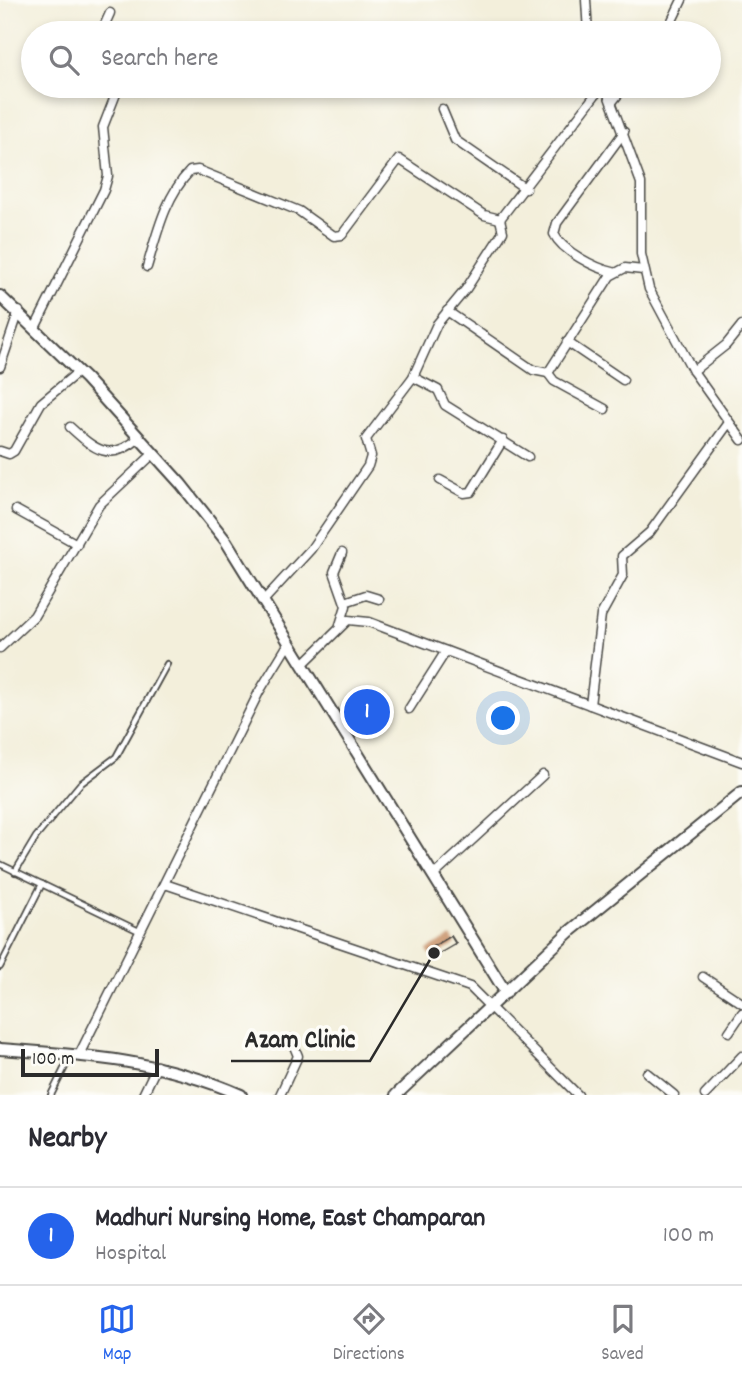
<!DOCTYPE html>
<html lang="en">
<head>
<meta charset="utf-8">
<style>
	body { margin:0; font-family:Dekko,sans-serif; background:#f7f7f7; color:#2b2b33 }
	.scale { position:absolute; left:21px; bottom:18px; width:138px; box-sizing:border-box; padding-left:7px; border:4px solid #2b2b2b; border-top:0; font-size:19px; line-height:24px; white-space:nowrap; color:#2b2b2b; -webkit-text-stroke:5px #fdfcf7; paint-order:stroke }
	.you { position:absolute; left:504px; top:719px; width:24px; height:24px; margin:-18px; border:5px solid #fff; border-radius:50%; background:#1a73e8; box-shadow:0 0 0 10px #1a73e833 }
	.badge { display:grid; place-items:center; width:46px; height:46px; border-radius:50%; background:#2563eb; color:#fff; font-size:23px; font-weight:700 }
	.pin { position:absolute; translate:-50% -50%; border:4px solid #fff; box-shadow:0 2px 7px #0006 }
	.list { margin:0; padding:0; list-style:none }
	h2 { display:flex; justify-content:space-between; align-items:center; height:91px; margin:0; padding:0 28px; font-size:30px }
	h2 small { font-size:23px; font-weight:400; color:#7c7c81 }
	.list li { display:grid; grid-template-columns:46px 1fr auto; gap:21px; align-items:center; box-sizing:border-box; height:98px; padding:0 28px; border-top:2px solid #e1e1e2 }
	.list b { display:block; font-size:26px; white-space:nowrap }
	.list p { margin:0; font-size:23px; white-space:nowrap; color:#7c7c81 }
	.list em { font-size:23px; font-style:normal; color:#7c7c81 }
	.icon { flex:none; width:38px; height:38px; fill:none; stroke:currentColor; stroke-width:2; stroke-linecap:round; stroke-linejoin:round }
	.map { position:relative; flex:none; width:742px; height:1095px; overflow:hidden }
	.search { position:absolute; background:#fff; box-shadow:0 4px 10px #0003; left:21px; right:21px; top:21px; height:77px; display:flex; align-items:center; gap:18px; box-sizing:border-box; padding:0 24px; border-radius:38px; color:#7c7c81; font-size:26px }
	.sheet { height:189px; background:#fff }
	nav { display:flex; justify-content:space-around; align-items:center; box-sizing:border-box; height:98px; border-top:2px solid #e1e1e2; background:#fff; font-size:19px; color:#7c7c81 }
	nav a { display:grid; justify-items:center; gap:4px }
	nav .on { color:#2563eb }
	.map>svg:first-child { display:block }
</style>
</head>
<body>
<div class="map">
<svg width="742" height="1095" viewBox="0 0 742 1095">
	<rect width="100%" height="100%" fill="#fdfcf7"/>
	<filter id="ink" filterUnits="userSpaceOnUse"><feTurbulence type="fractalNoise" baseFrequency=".0143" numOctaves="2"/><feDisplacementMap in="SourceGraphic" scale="14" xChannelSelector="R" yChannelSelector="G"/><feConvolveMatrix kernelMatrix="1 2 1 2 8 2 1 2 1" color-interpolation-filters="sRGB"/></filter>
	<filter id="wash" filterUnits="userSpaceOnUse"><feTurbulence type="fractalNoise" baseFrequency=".00686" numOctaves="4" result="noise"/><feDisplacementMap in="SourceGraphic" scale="28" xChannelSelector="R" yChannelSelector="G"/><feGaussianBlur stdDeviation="1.57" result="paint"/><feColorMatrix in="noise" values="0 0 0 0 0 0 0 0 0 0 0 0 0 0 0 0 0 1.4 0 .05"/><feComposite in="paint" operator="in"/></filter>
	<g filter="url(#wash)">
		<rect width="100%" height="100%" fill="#f3efdb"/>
		<g id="blocks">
			<!-- building -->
			<g fill="#ce9f7a">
				<polygon points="369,704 376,714 368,720 360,710"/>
				<polygon points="451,936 456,944 432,958 427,950"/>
			</g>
		</g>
	</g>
	<g filter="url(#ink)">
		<use href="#blocks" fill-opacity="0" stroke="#494845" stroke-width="2"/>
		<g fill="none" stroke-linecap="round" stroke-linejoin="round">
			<defs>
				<g id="service">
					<polyline points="0,864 139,931"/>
					<polyline points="15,872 36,837 80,784 116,757 167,664"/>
					<polyline points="0,967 42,884"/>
					<polyline points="51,1095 71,1055"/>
				</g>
				<g id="minor">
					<polyline points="586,0 588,33"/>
					<polyline points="101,33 110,13"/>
					<polyline points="666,33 682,0"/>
					<polyline points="605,86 641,183 641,254 649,289 693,371 742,440"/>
					<polyline points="612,102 625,86"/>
					<polyline points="442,109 455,140 526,189"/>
					<path d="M147,267C157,234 165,197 190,171L198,170L299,211L334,236L342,235L399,159L484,215L500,219L602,86"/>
					<path d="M613,272C595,268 562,251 554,234L557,223L624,132"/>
					<polyline points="447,311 533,370 548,373 610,276 625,268 643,270"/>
					<polyline points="35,328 104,190 108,176 103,127 119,86"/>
					<polyline points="567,342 623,380"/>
					<polyline points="0,367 19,311"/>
					<polyline points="693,371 726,345 742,325"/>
					<polyline points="548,373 554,381 605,409"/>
					<polyline points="413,377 438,390 445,405 528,457"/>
					<path d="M70,427C95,450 110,463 139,438"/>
					<polyline points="0,451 9,454 14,451 41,403 78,372"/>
					<polyline points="440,480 464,493 471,492 503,440"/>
					<polyline points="16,510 77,544"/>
					<polyline points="264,600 311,549 368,466 371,456 366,439 413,377 437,324 466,289 503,232 500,219"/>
					<polyline points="345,602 366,595 379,599"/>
					<polyline points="340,625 346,606 334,572 342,553"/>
					<polyline points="0,648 34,616 99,505 153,454"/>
					<polyline points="304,663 348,620 369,622 742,762"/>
					<polyline points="590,705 601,615 623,575 622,556 650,532 728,424"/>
					<polyline points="409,709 446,651"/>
					<polyline points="433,876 543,775"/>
					<polyline points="165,884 470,987 578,1095"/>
					<polyline points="703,977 742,1003"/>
					<polyline points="729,1032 742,1013"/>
					<polyline points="79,1055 259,692 289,643"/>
					<polyline points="647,1073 674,1095"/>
					<polyline points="143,1095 157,1066"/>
					<polyline points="280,1095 298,1056 291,1039"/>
					<polyline points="705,1095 742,1056"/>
				</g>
				<g id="tertiary">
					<polyline points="0,296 86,379 181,484 226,541 506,993"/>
					<path d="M0,1049C85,1055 162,1060 241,1095"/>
					<polyline points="396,1095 569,932 742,792"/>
				</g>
			</defs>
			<!-- service casing -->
			<use href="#service" stroke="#494845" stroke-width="8"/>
			<!-- minor casing -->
			<use href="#minor" stroke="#494845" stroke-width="11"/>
			<!-- tertiary casing -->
			<use href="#tertiary" stroke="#494845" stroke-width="14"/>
			<!-- service -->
			<use href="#service" stroke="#fff" stroke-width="4.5"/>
			<!-- minor -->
			<use href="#minor" stroke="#fff" stroke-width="8"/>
			<!-- tertiary -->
			<use href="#tertiary" stroke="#fff" stroke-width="10"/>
		</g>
	</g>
	<!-- callouts -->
	<path fill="none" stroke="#2b2b2b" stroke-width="2.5" d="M434 953L370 1061H231"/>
	<circle fill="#2b2b2b" stroke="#fdfcf7" stroke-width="2.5" cx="434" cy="953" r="7"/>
	<g font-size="26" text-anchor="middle" font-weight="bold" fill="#2b2b2b" stroke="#fdfcf7" stroke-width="7" stroke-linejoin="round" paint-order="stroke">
		<text x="300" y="1047">Azam Clinic</text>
	</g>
</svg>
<div class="scale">100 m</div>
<div class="you"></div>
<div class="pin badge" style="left:367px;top:712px">1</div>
<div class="search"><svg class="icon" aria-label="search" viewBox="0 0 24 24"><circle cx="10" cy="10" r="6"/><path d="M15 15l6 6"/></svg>Search here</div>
</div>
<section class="sheet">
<h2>Nearby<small></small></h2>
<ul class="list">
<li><span class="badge">1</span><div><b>Madhuri Nursing Home, East Champaran</b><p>Hospital</p></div><em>100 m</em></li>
</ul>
</section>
<nav>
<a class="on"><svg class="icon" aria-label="map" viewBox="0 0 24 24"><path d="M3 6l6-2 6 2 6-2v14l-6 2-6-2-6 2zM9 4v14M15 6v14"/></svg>Map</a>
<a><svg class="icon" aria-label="directions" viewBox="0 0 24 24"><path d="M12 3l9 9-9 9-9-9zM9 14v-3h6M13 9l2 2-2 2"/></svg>Directions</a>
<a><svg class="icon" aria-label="saved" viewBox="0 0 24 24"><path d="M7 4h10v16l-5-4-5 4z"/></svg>Saved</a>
</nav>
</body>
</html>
